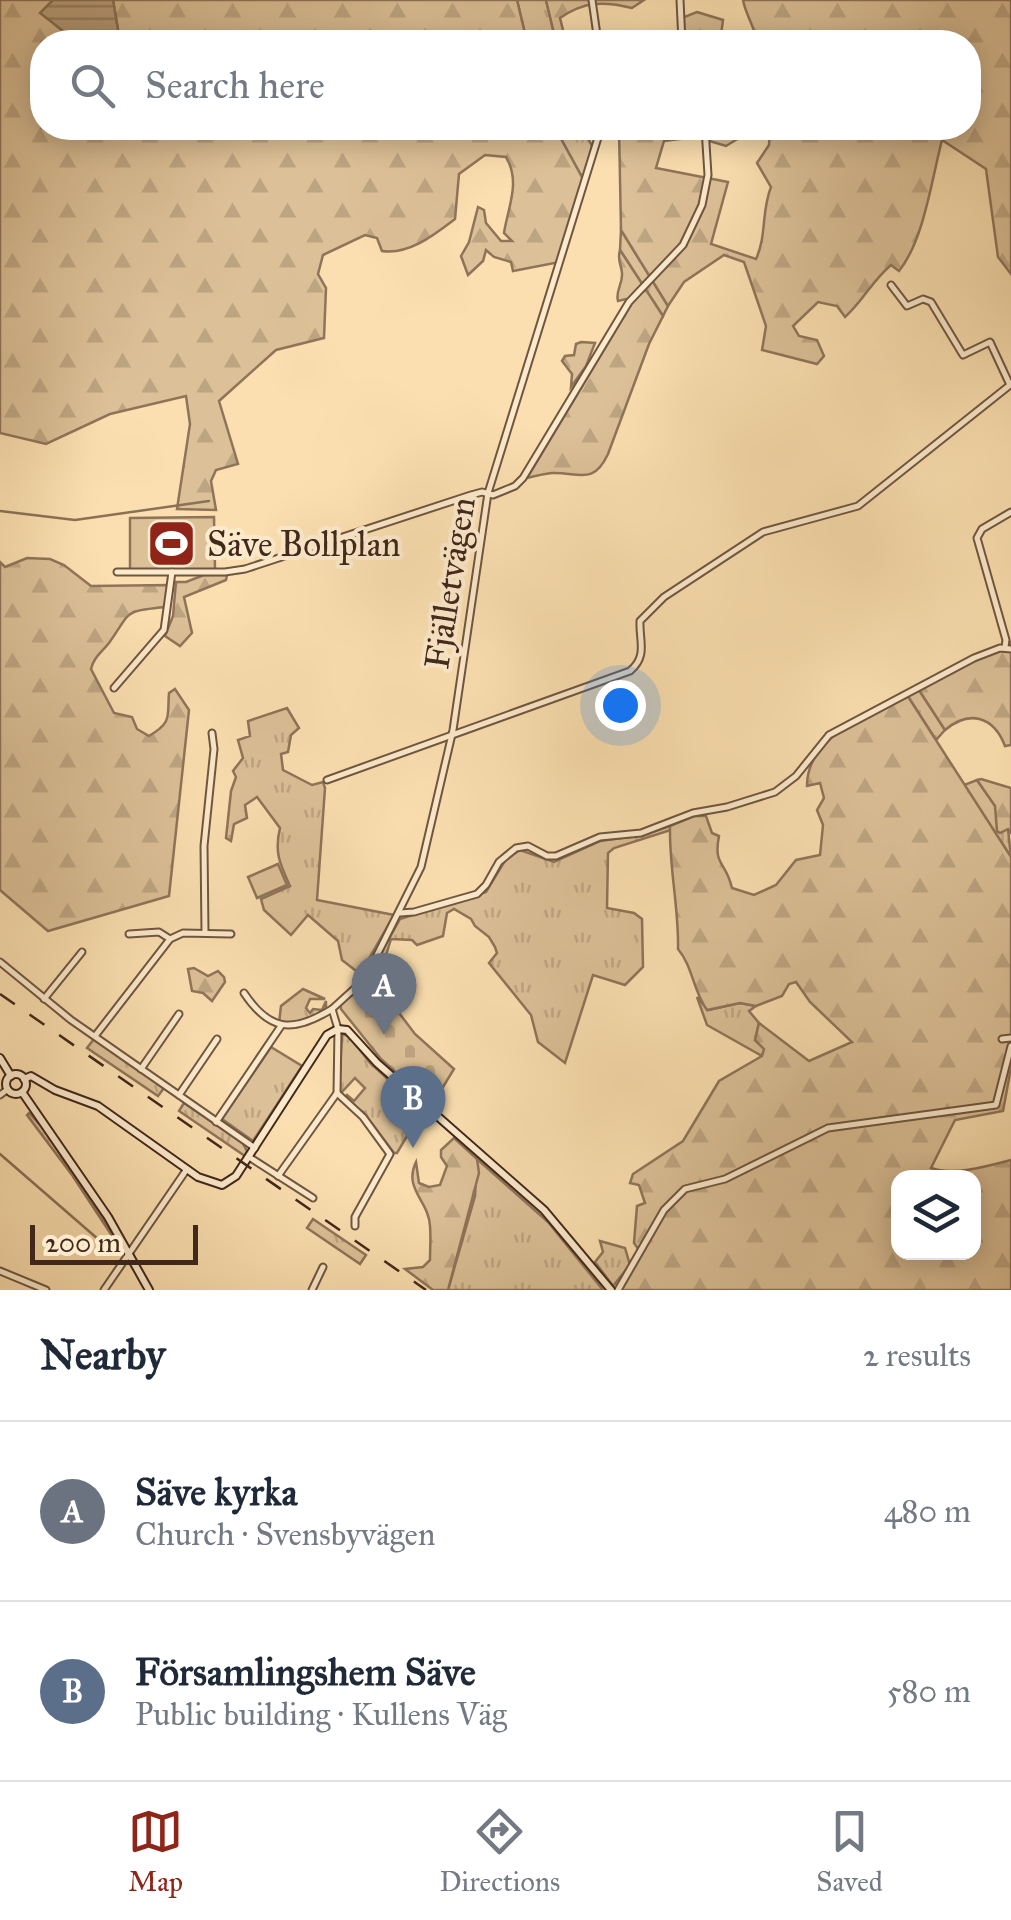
<!DOCTYPE html>
<html lang="en">
<head>
<meta charset="utf-8">
<style>
	body { margin:0; font-family:"IM FELL Great Primer",serif; background:#f6f6f7; color:#1f2937 }
	.controls { position:absolute; right:30px; bottom:30px; display:grid; overflow:hidden; border-radius:20px; box-shadow:0 5px 25px #0003 }
	.controls button { width:90px; height:90px; display:grid; place-items:center; padding:0; border:0; border-bottom:2px solid #e0e1e3; background:#fff; color:#1f2937; font:50px sans-serif }
	.scale { position:absolute; left:30px; bottom:25px; width:168px; box-sizing:border-box; padding-left:10px; border:5px solid #42281b; border-top:0; font-size:28px; line-height:35px; white-space:nowrap; color:#42281b; -webkit-text-stroke:8px #fceacc; paint-order:stroke }
	.you { position:absolute; left:620px; top:705px; width:35px; height:35px; margin:-25px; border:8px solid #fff; border-radius:50%; background:#1a73e8; box-shadow:0 0 0 15px #1a73e833 }
	.badge { display:grid; place-items:center; width:65px; height:65px; border-radius:50%; background:#8f2418; color:#fff; font-size:32px; font-weight:700 }
	.pin { position:absolute; translate:-50% -82px; filter:drop-shadow(0 2px 5px #0008) }
	.pin::after { content:''; position:absolute; top:52px; width:35px; height:30px; background:inherit; clip-path:polygon(0 0,100% 0,50% 100%) }
	.list { margin:0; padding:0; list-style:none }
	h2 { display:flex; justify-content:space-between; align-items:center; height:130px; margin:0; padding:0 40px; font-size:42px }
	h2 small { font-size:32px; font-weight:400; color:#747a83 }
	.list li { display:grid; grid-template-columns:65px 1fr auto; gap:30px; align-items:center; box-sizing:border-box; height:180px; padding:0 40px; border-top:2px solid #e0e1e3 }
	.list b { display:block; font-size:38px; white-space:nowrap }
	.list p { margin:0; font-size:32px; white-space:nowrap; color:#747a83 }
	.list em { font-size:32px; font-style:normal; color:#747a83 }
	.icon { flex:none; width:55px; height:55px; fill:none; stroke:currentColor; stroke-width:2; stroke-linecap:round; stroke-linejoin:round }
	.map { position:relative; flex:none; width:1011px; height:1290px; overflow:hidden }
	.search { position:absolute; background:#fff; box-shadow:0 5px 25px #0003; left:30px; right:30px; top:30px; height:110px; display:flex; align-items:center; gap:25px; box-sizing:border-box; padding:0 35px; border-radius:40px; color:#747a83; font-size:38px }
	.sheet { height:490px; background:#fff }
	nav { display:flex; justify-content:space-around; align-items:center; box-sizing:border-box; height:140px; border-top:2px solid #e0e1e3; background:#fff; font-size:28px; color:#747a83 }
	nav a { display:grid; justify-items:center; gap:5px }
	nav .on { color:#8f2418 }
	.map>svg:first-child { display:block }
</style>
</head>
<body>
<div class="map">
<svg width="1011" height="1290" viewBox="0 0 1011 1290">
	<defs>
		<pattern id="grass-tufts" width="24" height="20" patternUnits="userSpaceOnUse" patternTransform="scale(2.5)"><rect width="24" height="20" fill="#dcc097"/><path d="M3 7l-1-3M5 7V3M7 7l1-3M15 17l-1-3M17 17v-4M19 17l1-3" fill="none" stroke="#bea582"/></pattern>
		<pattern id="forest-firs" width="22" height="20" patternUnits="userSpaceOnUse" patternTransform="scale(2.5)"><rect width="22" height="20" fill="#dcc097"/><path d="M5 1l3.5 6h-7zM16 11l3.5 6h-7z" fill="#bea582"/></pattern>
		<pattern id="cemetery-stones" width="16" height="16" patternUnits="userSpaceOnUse" patternTransform="scale(2.5)"><rect width="16" height="16" fill="#dcc097"/><path d="M2 7V4a2 2 0 0 1 4 0v3zM10 15v-3a2 2 0 0 1 4 0v3z" fill="#bea582"/></pattern>
		<pattern id="water-rules" width="6" height="5" patternUnits="userSpaceOnUse" patternTransform="scale(2.5)"><rect width="6" height="5" fill="#bca17d"/><path d="M0 2.5h6" fill="none" stroke="#9a8366"/></pattern>
	</defs>
	<rect width="100%" height="100%" fill="#fbdfb0"/>
	<filter id="stains"><feTurbulence type="fractalNoise" baseFrequency=".002" numOctaves="4"/><feColorMatrix values="0 0 0 0 .2 0 0 0 0 .09 0 0 0 0 .02 0 0 0 .5 -.17"/></filter>
	<radialGradient id="worn" r=".72"><stop offset=".6" stop-color="#630" stop-opacity="0"/><stop offset="1" stop-color="#630" stop-opacity=".3"/></radialGradient>
	<!-- grass -->
	<g fill="url(#grass-tufts)" stroke="#8f7459" stroke-width="2.5">
		<polygon points="517,0 546,0 556,42 527,42"/>
		<polygon points="555,128 583,128 592,146 583,179"/>
		<polygon points="621,230 668,306 663,316 620,250"/>
		<polygon points="919,690 945,730 936,740 907,695"/>
		<path d="M287,708L299,728L291,735L288,752L281,754L283,770L312,785L323,782L325,788L317,900L394,915L360,974L342,960L338,941L308,915L291,935L264,910L261,899L290,886C280,864 274,852 280,828L257,797L245,805L247,818L234,824L231,841L226,838L231,791L236,777L233,771L243,758L238,740L250,736L248,721Z"/>
		<polygon points="977,780 1011,828 1008,829 1011,857 964,785"/>
		<polygon points="670,826 671,830 614,848 608,853 607,908 634,913 642,919 643,967 625,985 593,975 565,1063 538,1042 531,1015 489,963 497,953 495,947 489,937 475,926 471,919 454,909 447,913 443,936 417,945 412,940 391,939 383,965 375,964 400,919 486,892 506,859 520,850 554,862 600,841 643,835"/>
		<polygon points="303,989 325,999 310,999 306,1008 310,1013 313,1009 322,1010 326,1001 326,1010 298,1023 279,1023 281,1006"/>
		<polygon points="697,997 708,1010 740,1003 756,1006 749,1011 759,1023 755,1040 765,1049 762,1056 707,1025"/>
		<polygon points="342,1034 349,1036 370,1063 414,1103 410,1131 397,1153 394,1153 364,1113 344,1098 347,1095 354,1101 365,1088 355,1078 341,1093 339,1092"/>
		<polygon points="94,1039 164,1088 158,1096 87,1048"/>
		<polygon points="271,1047 302,1066 253,1141 222,1119"/>
		<polygon points="184,1103 242,1142 247,1151 245,1156 179,1111"/>
		<polygon points="29,1113 42,1127 118,1241 116,1242 72,1175 27,1115"/>
		<polygon points="477,1159 548,1222 603,1290 448,1290 475,1196"/>
		<polygon points="313,1219 366,1255 360,1264 307,1228"/>
		<polygon points="600,1241 625,1248 630,1265 613,1286 595,1262 603,1252"/>
	</g>
	<!-- forest -->
	<g fill="url(#forest-firs)" stroke="#8f7459" stroke-width="2.5" fill-rule="evenodd">
		<path d="M0,0H53L41,13L77,42H42V128H555L583,179L560,262L513,271L511,262L494,257L486,250L483,261L468,275L461,256L469,242L478,207L484,210L486,223L501,241H512L504,233C508,207 521,182 506,157L485,155L459,174L455,219C434,235 409,255 382,251L377,238L365,235L323,255L318,274L326,288L324,338L276,350L219,401L238,464L216,470L211,481L216,510L177,509L190,424L186,396L110,414L46,444L0,433Z"/>
		<polygon points="113,0 517,0 527,42 120,42"/>
		<path d="M546,0H644L632,8C605,1 584,1 560,18L566,42H556Z"/>
		<path d="M743,0H1011V274L998,257L986,169L942,140C932,178 924,240 899,271L891,265C872,281 863,301 845,317L837,306L818,302L793,326L799,336L817,340L824,356L817,364L762,350L766,326L744,262L724,255L684,282L668,306L621,230L619,128H739L744,135L726,146L696,137L664,141L656,168L728,182L711,244L756,259C767,235 761,212 771,187L757,163L769,145L770,128H968V42H757C755,27 746,16 743,0Z"/>
		<polygon points="697,12 723,20 720,42 679,42 679,19"/>
		<path d="M620,250L663,316L649,344L608,454C593,486 579,472 552,473C544,474 535,476 527,478L632,303L626,299L618,301C615,291 623,284 622,273C621,263 617,260 620,250Z"/>
		<polygon points="581,342 595,343 586,366 571,387 572,374 562,361 565,356 574,355 576,344"/>
		<path d="M27,558L50,559L64,565L91,586L169,585L166,607C122,611 132,611 109,643C101,653 94,657 91,669L114,713L132,717L137,729L149,736C173,722 167,716 169,693L175,689L189,710L169,896L48,931L0,890V562L5,567Z"/>
		<polygon points="204,575 227,575 226,580 184,597 192,633 180,646 165,636 173,616 176,582 186,582"/>
		<path d="M1011,642V745L1005,746C994,717 970,709 945,730L919,690Z"/>
		<path d="M907,695L1011,857V1068L1003,1111L955,1120L931,1168C954,1176 988,1166 1011,1160V1290H620L641,1253L634,1243L637,1206L645,1203L639,1185L630,1183L633,1174L683,1141L719,1081L762,1056L764,1049L755,1040L759,1023L809,1061L852,1042L810,1002L796,982L789,984L782,996L756,1006L740,1003L707,1010C693,991 693,967 678,949C679,908 669,868 670,826L694,816H706L712,833L719,836C713,866 726,861 732,888L754,895L776,885L796,860L820,855L823,825L817,810L824,798L820,783L807,786C807,735 869,716 907,695ZM898,1178H974V1252H898Z"/>
		<polygon points="981,779 1011,788 1011,833 1008,829 1000,833 997,831 995,806 977,780"/>
		<polygon points="194,968 208,976 218,971 224,977 225,982 212,1001 203,993 192,991 188,969"/>
		<path d="M454,1138L477,1159L479,1173L448,1290H433L405,1269L423,1267L430,1260C430,1249 431,1237 430,1226C429,1201 403,1189 416,1162L419,1183L429,1187L440,1185L447,1166L441,1157V1150Z"/>
	</g>
	<!-- cemetery -->
	<polygon fill="url(#cemetery-stones)" stroke="#8f7459" stroke-width="2.5" points="374,980 415,1034 454,1069 432,1105 381,1059 341,1009 340,1003"/>
	<!-- park -->
	<g fill="#dcc097" stroke="#8f7459" stroke-width="2.5">
		<polygon points="214,517 215,569 130,570 130,518"/>
		<polygon points="278,864 287,885 257,898 248,877"/>
	</g>
	<!-- water -->
	<polygon fill="url(#water-rules)" stroke="#8b7156" stroke-width="2.5" points="53,0 113,0 120,42 77,42 40,13"/>
	<g fill="none" stroke-linecap="round" stroke-linejoin="round">
		<!-- stream -->
		<g stroke="#8b7156" stroke-width="2.5">
			<polyline points="0,511 75,520 209,501"/>
			<polyline points="0,1154 106,1246"/>
		</g>
		<defs>
			<g id="street">
				<polyline points="592,0 598,42"/>
				<polyline points="680,0 682,42"/>
				<polyline points="117,572 225,572 245,569 471,495 482,492 493,495 515,486 523,478 629,302 683,245 702,205 708,175 705,128"/>
				<polyline points="1005,647 1006,640 977,538 982,529 1011,512"/>
				<polyline points="114,688 164,630 172,572"/>
				<path d="M327,780L630,671C648,656 639,641 640,621L664,597L763,532L858,506L1010,385L990,342L963,355L931,302L923,299L907,306L891,285"/>
				<polyline points="400,913 414,912 477,894 486,885 499,862 516,848 528,846 547,856 556,856 600,837 641,833 693,813 727,807 775,792 796,776 829,735 974,658 1000,648 1011,649"/>
				<polyline points="205,933 204,846 214,749 212,733"/>
				<polyline points="129,934 159,932 170,939"/>
				<polyline points="0,962 71,1020 255,1148"/>
				<path d="M244,993C270,1032 293,1033 332,1009"/>
				<polyline points="44,999 82,952"/>
				<polyline points="95,1036 170,939 183,933 231,934"/>
				<polyline points="1002,1039 1011,1038"/>
				<polyline points="141,1069 179,1014"/>
				<polyline points="337,1093 363,1117 390,1154 355,1217 355,1226"/>
				<polyline points="0,1095 8,1089"/>
				<polyline points="179,1095 217,1039"/>
				<polyline points="216,1122 281,1026"/>
				<polyline points="249,1157 313,1198"/>
				<polyline points="278,1176 337,1093 338,1029 332,1009 365,979 421,867 453,730 488,493 601,128"/>
				<polyline points="0,1271 46,1290"/>
				<polyline points="104,1290 187,1169"/>
				<polyline points="312,1290 323,1267"/>
				<polyline points="618,1290 664,1210 685,1189 725,1179 828,1128 996,1105 1011,1046"/>
			</g>
			<g id="secondary">
				<polyline points="0,1058 11,1076"/>
				<circle cx="16" cy="1084" r="10"/>
				<polyline points="24,1079 31,1076 55,1090 98,1106 198,1177 222,1185 236,1176 327,1035 338,1029 347,1030 377,1063 544,1210 611,1290"/>
				<polyline points="22,1092 108,1217 149,1290"/>
			</g>
		</defs>
		<!-- street casing -->
		<use href="#street" stroke="#705640" stroke-width="9"/>
		<!-- secondary casing -->
		<use href="#secondary" stroke="#42281b" stroke-width="10"/>
		<!-- street -->
		<use href="#street" stroke="#fceacc" stroke-width="5"/>
		<!-- secondary -->
		<use href="#secondary" stroke="#fceacc" stroke-width="6"/>
		<!-- rail -->
		<polyline stroke="#42281b" stroke-width="2.5" stroke-dasharray="18 18" stroke-linecap="butt" points="0,994 426,1290"/>
	</g>
	<!-- icons -->
	<defs>
		<symbol id="stadium-square" viewBox="-11 -11 22 22"><rect x="-9" y="-9" width="18" height="18" rx="4" fill="#8f2418" stroke="#fceacc"/><path d="M0-5a6.5 5 0 1 0 0 10a6.5 5 0 1 0 0-10ZM-3.5-1.8h7v3.6h-7Z" fill="#fff"/></symbol>
	</defs>
	<g fill-rule="evenodd">
		<use href="#stadium-square" x="144" y="516" width="55" height="55"/>
	</g>
	<g text-anchor="middle" dominant-baseline="central" stroke-width="8" stroke-linejoin="round" paint-order="stroke">
		<!-- poi labels -->
		<g font-size="35" fill="#42281b" stroke="#fceacc" text-anchor="start">
			<text x="207" y="544">Säve Bollplan</text>
		</g>
		<!-- street labels -->
		<g font-size="35" fill="#42281b" stroke="#fceacc">
			<text transform="translate(450 583) rotate(-81)">Fjälletvägen</text>
		</g>
	</g>
	<rect width="100%" height="100%" filter="url(#stains)"/>
	<rect width="100%" height="100%" fill="url(#worn)"/>
</svg>
<div class="controls">
<button><svg class="icon" aria-label="layers" viewBox="0 0 24 24"><path d="M12 4l9 5-9 5-9-5zM3 14l9 5 9-5"/></svg></button>
</div>
<div class="scale">200 m</div>
<div class="you"></div>
<div class="pin badge" style="left:384px;top:1035px;background:#6b7280">A</div>
<div class="pin badge" style="left:413px;top:1148px;background:#5c6f8a">B</div>
<div class="search"><svg class="icon" aria-label="search" viewBox="0 0 24 24"><circle cx="10" cy="10" r="6"/><path d="M15 15l6 6"/></svg>Search here</div>
</div>
<section class="sheet">
<h2>Nearby<small>2 results</small></h2>
<ul class="list">
<li><span class="badge" style="background:#6b7280">A</span><div><b>Säve kyrka</b><p>Church · Svensbyvägen</p></div><em>480 m</em></li>
<li><span class="badge" style="background:#5c6f8a">B</span><div><b>Församlingshem Säve</b><p>Public building · Kullens Väg</p></div><em>580 m</em></li>
</ul>
</section>
<nav>
<a class="on"><svg class="icon" aria-label="map" viewBox="0 0 24 24"><path d="M3 6l6-2 6 2 6-2v14l-6 2-6-2-6 2zM9 4v14M15 6v14"/></svg>Map</a>
<a><svg class="icon" aria-label="directions" viewBox="0 0 24 24"><path d="M12 3l9 9-9 9-9-9zM9 14v-3h6M13 9l2 2-2 2"/></svg>Directions</a>
<a><svg class="icon" aria-label="saved" viewBox="0 0 24 24"><path d="M7 4h10v16l-5-4-5 4z"/></svg>Saved</a>
</nav>
</body>
</html>
